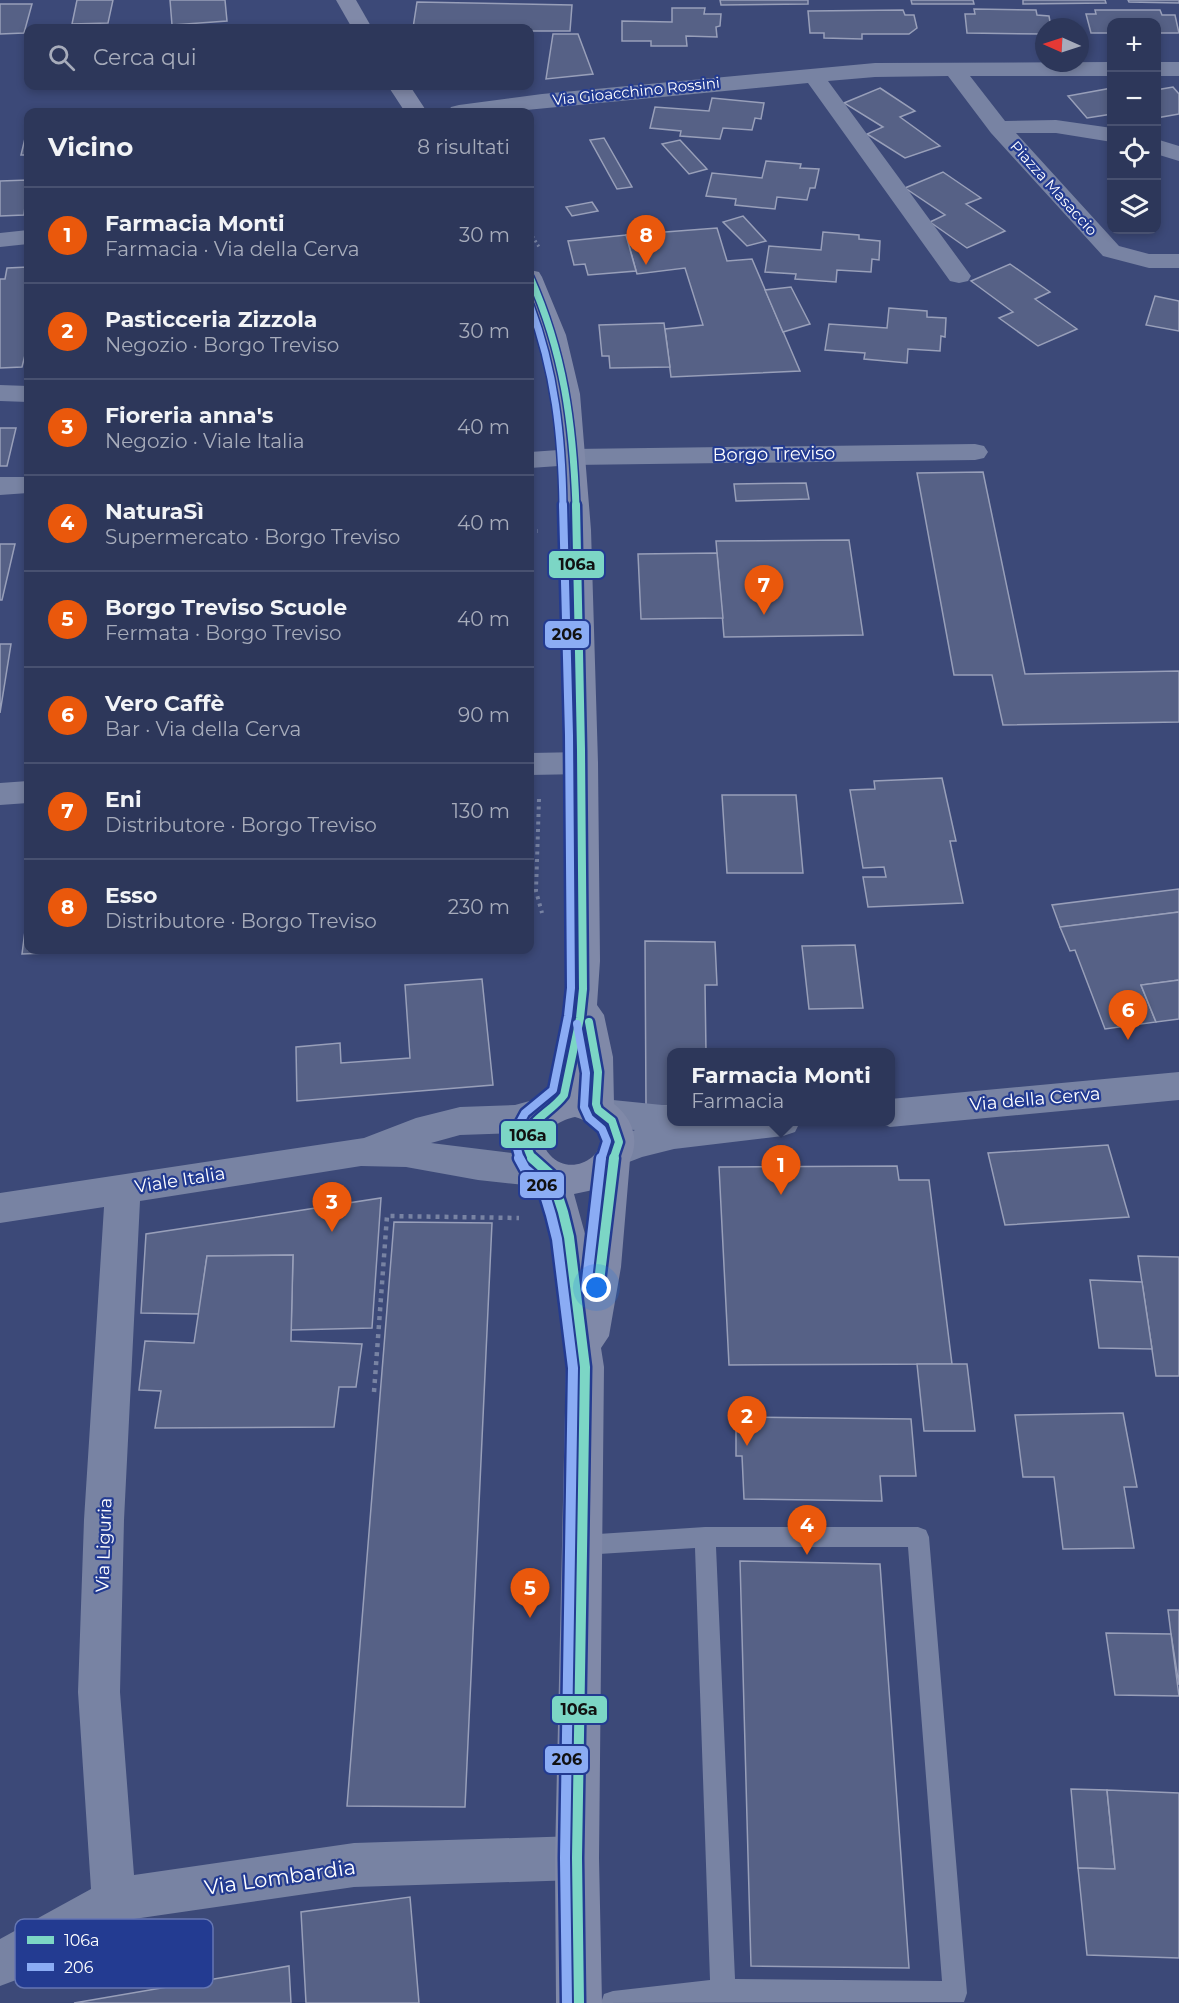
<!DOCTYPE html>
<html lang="it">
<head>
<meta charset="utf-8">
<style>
	body { margin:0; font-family:Montserrat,sans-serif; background:#353f60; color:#f1f3f6 }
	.controls { position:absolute; right:18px; top:18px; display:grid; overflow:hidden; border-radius:12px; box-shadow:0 3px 9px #0003 }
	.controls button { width:54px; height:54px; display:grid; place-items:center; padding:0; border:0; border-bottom:2px solid #485170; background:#2d375a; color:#f1f3f6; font:30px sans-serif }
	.compass { position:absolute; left:1035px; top:18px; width:54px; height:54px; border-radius:50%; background:#2d375a; box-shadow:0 3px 9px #0003; rotate:273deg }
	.you { position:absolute; left:597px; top:1288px; width:21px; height:21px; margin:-15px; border:4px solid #fff; border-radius:50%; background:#1a73e8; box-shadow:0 0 0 9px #1a73e833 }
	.badge { display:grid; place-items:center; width:39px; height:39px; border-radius:50%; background:#ea580c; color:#fff; font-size:20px; font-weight:700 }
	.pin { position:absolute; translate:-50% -50px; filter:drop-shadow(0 2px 3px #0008) }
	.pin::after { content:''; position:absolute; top:32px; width:21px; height:18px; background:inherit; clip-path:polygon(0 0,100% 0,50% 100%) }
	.popup { position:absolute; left:667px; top:1048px; width:228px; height:78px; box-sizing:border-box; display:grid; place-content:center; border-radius:12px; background:#2d375a; filter:drop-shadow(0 2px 4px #0005); font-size:20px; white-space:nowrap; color:#a7acbb }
	.popup b { font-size:22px; color:#f1f3f6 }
	.popup::after { content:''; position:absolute; left:50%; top:100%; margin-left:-12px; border:12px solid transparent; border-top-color:#2d375a }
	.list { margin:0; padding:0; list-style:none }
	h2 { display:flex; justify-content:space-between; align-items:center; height:78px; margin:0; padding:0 24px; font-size:26px }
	h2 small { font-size:20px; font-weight:400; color:#a7acbb }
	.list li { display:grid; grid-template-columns:39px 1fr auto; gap:18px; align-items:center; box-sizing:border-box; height:96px; padding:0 24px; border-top:2px solid #485170 }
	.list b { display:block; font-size:22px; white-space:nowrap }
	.list p { margin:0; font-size:20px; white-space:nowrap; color:#a7acbb }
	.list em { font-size:20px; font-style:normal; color:#a7acbb }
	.icon { flex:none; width:33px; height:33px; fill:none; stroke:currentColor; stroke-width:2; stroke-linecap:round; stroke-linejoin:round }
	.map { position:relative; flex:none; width:1179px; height:2003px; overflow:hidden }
	.search { position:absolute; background:#2d375a; box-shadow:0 3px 9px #0003; left:24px; top:24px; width:510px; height:66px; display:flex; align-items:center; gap:15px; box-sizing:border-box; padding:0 21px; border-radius:12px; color:#a7acbb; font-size:22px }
	.panel { position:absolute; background:#2d375a; box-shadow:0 3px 9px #0003; left:24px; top:108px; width:510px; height:846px; border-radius:12px }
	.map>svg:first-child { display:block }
</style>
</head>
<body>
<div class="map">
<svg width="1179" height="2003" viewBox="0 0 1179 2003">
	<rect width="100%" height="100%" fill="#3c4978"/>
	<!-- building -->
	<g fill="#566186" stroke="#989fb9" stroke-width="1.5">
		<polygon points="77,0 113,0 108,23 72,24"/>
		<polygon points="170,0 225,0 227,21 172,25"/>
		<polygon points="720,0 808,0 808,4 721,5"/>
		<polygon points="911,0 973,0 974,4 912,4"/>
		<polygon points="1023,0 1105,0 1106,3 1023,4"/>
		<polygon points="1128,0 1179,0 1179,3 1129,2"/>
		<polygon points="417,2 572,5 570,31 530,31 530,28 413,28"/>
		<polygon points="0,4 32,4 24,33 0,34"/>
		<polygon points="672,8 705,8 704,14 721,14 720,26 716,27 717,37 686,36 687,46 651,46 651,41 622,41 622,21 672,22"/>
		<polygon points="974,9 1036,10 1037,15 1049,16 1051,27 1044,27 1044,34 967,33 965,14 975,14"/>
		<polygon points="903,10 905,15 914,15 917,28 909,34 862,34 862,39 824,38 824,33 810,33 808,11"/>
		<polygon points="1095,10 1160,10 1162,15 1175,15 1179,33 1156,33 1156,22 1112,22 1112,33 1091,33 1086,14 1096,14"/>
		<polygon points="553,34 578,34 593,74 546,79"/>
		<polygon points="1173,87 1179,94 1179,114 1156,118 1156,90"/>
		<polygon points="880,88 915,111 900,117 940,146 905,158 867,134 883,127 844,103"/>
		<polygon points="1112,88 1112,114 1087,118 1068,96"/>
		<polygon points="712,98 764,103 761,119 755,118 752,130 723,128 720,139 680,136 681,131 650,128 655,107 709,111"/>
		<polygon points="28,126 28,155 21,155"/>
		<polygon points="604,138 632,187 617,189 590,140"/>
		<polygon points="680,140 707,169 689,174 662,144"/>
		<polygon points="766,161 801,164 800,168 819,169 815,188 810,188 807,200 777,197 775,209 735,205 736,199 706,196 712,173 762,178"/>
		<polygon points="943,172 981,198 966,204 1005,231 967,248 930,222 945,215 905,188"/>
		<polygon points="28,180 24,215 0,216 0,181"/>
		<polygon points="592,202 598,211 572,216 566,207"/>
		<polygon points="743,216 766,241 747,246 723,222"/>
		<polygon points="717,228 727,261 752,259 800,371 671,377 665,329 703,325 685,268 637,274 626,235"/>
		<polygon points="823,232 859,235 859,239 880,241 879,260 872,259 871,272 837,270 836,282 795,279 796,274 765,272 769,246 821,250"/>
		<polygon points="626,235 636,271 588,275 585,264 574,265 568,241"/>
		<polygon points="1010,264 1050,292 1035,299 1077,329 1038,346 999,318 1013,312 971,281"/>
		<polygon points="28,267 28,355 25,355 22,367 0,368 0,279 5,279 7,268"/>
		<polygon points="791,287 810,324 783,332 765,290"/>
		<polygon points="1155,296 1179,301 1179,331 1146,325"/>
		<polygon points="889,308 927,311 927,317 946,318 945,337 941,336 940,351 908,349 907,363 864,359 865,353 825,350 829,324 887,328"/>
		<polygon points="664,323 670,367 610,368 609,356 602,356 599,325"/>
		<polygon points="0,428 16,428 7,466 0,466"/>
		<polygon points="983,472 1025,674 1179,671 1179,722 1003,725 992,675 954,675 917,473"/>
		<polygon points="806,483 809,499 736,501 734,484"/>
		<polygon points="849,540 863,635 724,637 716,541"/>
		<polygon points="0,544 15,544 2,600 0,600"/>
		<polygon points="717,553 723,618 641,619 638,554"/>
		<polygon points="0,644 11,644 0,713"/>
		<polygon points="942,778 956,841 950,841 963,903 868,907 863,877 886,877 884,867 863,868 850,790 875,789 874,781"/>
		<polygon points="722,795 796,795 803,873 727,873"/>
		<polygon points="1179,889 1179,912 1060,927 1052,905"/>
		<polygon points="28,908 28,950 123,950 22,954"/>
		<polygon points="1179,912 1179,980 1141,985 1156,1022 1105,1029 1075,950 1070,951 1060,927"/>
		<polygon points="645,941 715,942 717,985 705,985 706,1052 672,1052 672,1106 646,1106"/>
		<polygon points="855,945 863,1008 809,1009 802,946"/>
		<polygon points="482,979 493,1085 297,1101 296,1047 340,1043 341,1063 410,1058 405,985"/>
		<polygon points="1179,980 1179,1019 1156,1022 1141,985"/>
		<polygon points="1108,1145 1129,1217 1005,1225 988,1153"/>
		<polygon points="897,1166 899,1180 929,1180 952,1364 729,1365 719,1167"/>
		<polygon points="381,1198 372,1328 291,1330 293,1255 207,1256 199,1314 141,1313 146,1234"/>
		<polygon points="394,1222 492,1223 465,1807 347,1806"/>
		<polygon points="293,1255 291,1341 362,1344 356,1387 339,1387 334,1427 155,1428 161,1391 139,1390 145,1341 194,1343 207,1256"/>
		<polygon points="1138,1256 1179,1257 1179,1376 1156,1376"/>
		<polygon points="1090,1280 1142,1282 1152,1349 1099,1348"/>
		<polygon points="917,1364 967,1364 975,1431 924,1431"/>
		<polygon points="1123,1413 1137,1487 1124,1487 1134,1548 1063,1549 1054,1477 1023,1477 1015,1415"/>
		<polygon points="736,1417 911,1419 916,1476 880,1476 882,1501 744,1499 742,1456 736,1456"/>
		<polygon points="740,1561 880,1564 909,1968 751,1966"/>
		<polygon points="1168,1610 1179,1610 1179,1685 1171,1634"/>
		<polygon points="1106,1633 1171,1634 1179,1696 1115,1695"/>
		<polygon points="1071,1789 1107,1790 1115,1869 1078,1868"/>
		<polygon points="1107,1790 1179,1793 1179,1958 1087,1955 1078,1868 1115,1869"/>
		<polygon points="410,1897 419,2003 306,2003 301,1912"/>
		<polygon points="289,1966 291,2003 74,2003"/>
	</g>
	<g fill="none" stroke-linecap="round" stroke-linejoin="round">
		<!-- path-far2 -->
		<polyline stroke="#7883a3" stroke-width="3" stroke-dasharray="2 3" stroke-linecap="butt" points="530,232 539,247"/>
		<!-- path-far1 -->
		<g stroke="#7883a3" stroke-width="4" stroke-dasharray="3 4.5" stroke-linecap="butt">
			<polyline points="530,531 538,531"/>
			<polyline points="539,799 536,891 542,913"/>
		</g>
		<!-- path -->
		<polyline stroke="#7883a3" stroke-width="4.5" stroke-dasharray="4 5" stroke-linecap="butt" points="374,1392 387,1216 519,1218"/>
		<!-- lane -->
		<path fill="#7883a3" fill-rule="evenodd" d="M705,1527H918L926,1530L929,1537L967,1993L964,2002L601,2003L604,1994L613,1991L710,1980L695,1548L583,1555L575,1552L572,1545L575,1538L583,1535ZM716,1547H908L942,1981L735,1979Z"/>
		<!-- street -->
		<g fill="#7883a3" fill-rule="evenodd">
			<polygon points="1112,62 1112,76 970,76 1005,121 1056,120 1112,128 1112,142 1056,133 1016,133 1119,246 1149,254 1179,254 1179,268 1149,268 1103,256 991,133 948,76 875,77 828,81 971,276 968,281 959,283 950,281 808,83 505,112 448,112 451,107 459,105 542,94 875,63"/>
			<rect x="1156" y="62" width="23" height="14"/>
			<polygon points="1156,139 1179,146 1179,161 1156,154"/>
			<polygon points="28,230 28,244 0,247 0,233"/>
			<polygon points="0,385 28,386 28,402 0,401"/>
			<polygon points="975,444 984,446 988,452 984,458 975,460 573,465 530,468 530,452 573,449"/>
			<polygon points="0,477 28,477 28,493 0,495"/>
			<polygon points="583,752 594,755 598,763 594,771 583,774 530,775 530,753"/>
			<polygon points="28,781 28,803 0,805 0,783"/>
			<polygon points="1179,1072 1179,1100 890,1127 877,1122 890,1122 890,1099"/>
			<polygon points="544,1097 556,1101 561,1111 556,1121 515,1133 460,1135 431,1143 544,1157 556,1162 562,1172 556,1182 544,1187 478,1180 406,1167 361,1166 140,1201 124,1520 120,1692 134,1875 354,1843 577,1836 592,1843 599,1858 592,1873 577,1880 354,1887 120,1921 16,1980 0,1986 0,1939 91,1889 78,1692 84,1520 104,1207 0,1223 0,1193 364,1138 416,1118 460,1107 515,1105"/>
			<polygon points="603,1099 672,1106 672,1122 800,1122 795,1132 783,1136 674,1149 642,1157 616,1167 604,1163 599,1153 604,1143 635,1130 603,1127 591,1123 586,1113 591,1103"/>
		</g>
		<!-- secondary -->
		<g fill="#8089a8" fill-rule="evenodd">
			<polygon points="336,0 356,0 372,28 352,28"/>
			<polygon points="388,86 410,86 427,112 405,112"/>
			<path d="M530,270L539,272L542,277L566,335L580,394L591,530L598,763L600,961L597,1005L604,1015L613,1057L614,1104C632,1118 640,1139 630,1160L621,1267L609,1336L601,1348L604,1367L599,1858L602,2003H556L555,1858L566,1367L551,1237L536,1184L526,1178L518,1166L510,1142L518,1119L527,1107L539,1099L549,1089L563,1018L568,961V763L563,530L554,394L542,335L530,306ZM575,1117C633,1135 578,1186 550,1155C532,1136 559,1120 575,1117ZM593,1190L587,1241L574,1194Z"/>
		</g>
		<defs>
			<path id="bus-1-far2" d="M530,277C564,353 573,424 576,507"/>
			<g id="bus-1-far1">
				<polyline points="589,1022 598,1072 596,1104 598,1110 612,1121 619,1142 613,1160"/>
				<path d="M533,1160C512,1125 548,1117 564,1095L580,1018L583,989L581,750L576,505"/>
			</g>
			<g id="bus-1">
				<polyline points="532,1158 551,1175 563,1212 569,1237 585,1367 577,1858 579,2003"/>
				<polyline points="598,1290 614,1158"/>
			</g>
			<path id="bus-2-far2" d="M530,305C555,371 562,437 563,507"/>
			<g id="bus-2-far1">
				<polyline points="577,1024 586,1073 584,1107 589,1118 602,1129 607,1141 601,1160"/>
				<polyline points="520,1160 515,1141 518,1126 525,1113 553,1090 568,1016 571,988 569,735 563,505"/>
			</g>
			<g id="bus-2">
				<polyline points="519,1158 525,1169 541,1182 551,1215 557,1239 573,1368 565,1858 567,2003"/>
				<polyline points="586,1289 601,1158"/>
			</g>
		</defs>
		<!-- bus-1-far2 casing -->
		<use href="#bus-1-far2" stroke="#233b91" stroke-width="10"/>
		<!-- bus-1-far1 casing -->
		<use href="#bus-1-far1" stroke="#233b91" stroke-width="13"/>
		<!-- bus-1 casing -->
		<use href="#bus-1" stroke="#233b91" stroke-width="15"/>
		<!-- bus-2-far2 casing -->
		<use href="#bus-2-far2" stroke="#233b91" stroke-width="10"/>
		<!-- bus-2-far1 casing -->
		<use href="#bus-2-far1" stroke="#233b91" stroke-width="13"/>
		<!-- bus-2 casing -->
		<use href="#bus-2" stroke="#233b91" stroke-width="15"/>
		<!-- bus-1-far2 -->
		<use href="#bus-1-far2" stroke="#7cd6c5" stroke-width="7"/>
		<!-- bus-1-far1 -->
		<use href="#bus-1-far1" stroke="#7cd6c5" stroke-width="8"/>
		<!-- bus-1 -->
		<use href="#bus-1" stroke="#7cd6c5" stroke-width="10"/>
		<!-- bus-2-far2 -->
		<use href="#bus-2-far2" stroke="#8bacf4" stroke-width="7"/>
		<!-- bus-2-far1 -->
		<use href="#bus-2-far1" stroke="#8bacf4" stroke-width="8"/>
		<!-- bus-2 -->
		<use href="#bus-2" stroke="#8bacf4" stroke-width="10"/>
	</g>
	<g text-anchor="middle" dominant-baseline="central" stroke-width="4.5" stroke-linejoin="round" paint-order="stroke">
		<!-- far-street labels -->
		<g font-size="15" fill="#fff" stroke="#233b91">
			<text transform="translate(636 91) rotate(-6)">Via Gioacchino Rossini</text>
			<text transform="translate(1054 188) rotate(48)">Piazza Masaccio</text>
		</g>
		<!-- street labels -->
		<g font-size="18" fill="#fff" stroke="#233b91">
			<text transform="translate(774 454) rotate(-1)">Borgo Treviso</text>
			<text transform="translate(1035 1099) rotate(-5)">Via della Cerva</text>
			<text transform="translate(180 1180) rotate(-9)">Viale Italia</text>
			<text transform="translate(104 1545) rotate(-88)">Via Liguria</text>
		</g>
		<!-- near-street labels -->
		<g font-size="21" fill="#fff" stroke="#233b91">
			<text transform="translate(280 1877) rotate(-8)">Via Lombardia</text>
		</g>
	</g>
	<!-- legend -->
	<rect x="15" y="1919" width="198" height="69" rx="9" fill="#233b91" stroke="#6576b2" stroke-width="1.5"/>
	<rect x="27" y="1936" width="27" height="8" fill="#7cd6c5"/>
	<rect x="27" y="1963" width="27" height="8" fill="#8bacf4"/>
	<g font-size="16" fill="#fff">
		<text x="64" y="1946">106a</text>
		<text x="64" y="1973">206</text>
	</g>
	<g stroke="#233b91" stroke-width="2">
		<rect x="548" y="550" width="57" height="29" rx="6" fill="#7cd6c5"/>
		<rect x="544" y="620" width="46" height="29" rx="6" fill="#8bacf4"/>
		<rect x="500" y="1120" width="57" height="29" rx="6" fill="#7cd6c5"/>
		<rect x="519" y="1171" width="46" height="28" rx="6" fill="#8bacf4"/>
		<rect x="551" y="1695" width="57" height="29" rx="6" fill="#7cd6c5"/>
		<rect x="544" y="1745" width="45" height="29" rx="6" fill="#8bacf4"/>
	</g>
	<g font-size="16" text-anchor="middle" font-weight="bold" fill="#111">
		<text x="577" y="570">106a</text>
		<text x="567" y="640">206</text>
		<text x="528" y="1141">106a</text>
		<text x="542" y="1191">206</text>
		<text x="579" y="1715">106a</text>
		<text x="567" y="1765">206</text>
	</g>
</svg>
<div class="controls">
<button>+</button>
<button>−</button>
<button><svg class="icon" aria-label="locate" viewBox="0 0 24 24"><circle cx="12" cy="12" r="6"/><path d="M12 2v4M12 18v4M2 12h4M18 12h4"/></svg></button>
<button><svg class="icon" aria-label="layers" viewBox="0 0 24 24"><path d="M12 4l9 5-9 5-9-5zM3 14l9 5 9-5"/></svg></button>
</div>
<svg class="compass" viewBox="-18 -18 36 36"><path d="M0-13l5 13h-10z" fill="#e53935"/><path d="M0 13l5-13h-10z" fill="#a7acbb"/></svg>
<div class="you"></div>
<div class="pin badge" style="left:781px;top:1195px">1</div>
<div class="popup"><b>Farmacia Monti</b>Farmacia</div>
<div class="pin badge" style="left:747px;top:1446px">2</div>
<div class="pin badge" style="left:332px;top:1232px">3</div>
<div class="pin badge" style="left:807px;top:1555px">4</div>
<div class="pin badge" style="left:530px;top:1618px">5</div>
<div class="pin badge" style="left:1128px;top:1040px">6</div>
<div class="pin badge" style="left:764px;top:615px">7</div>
<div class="pin badge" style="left:646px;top:265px">8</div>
<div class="search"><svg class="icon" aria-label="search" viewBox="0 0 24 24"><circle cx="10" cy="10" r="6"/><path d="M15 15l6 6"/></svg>Cerca qui</div>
<section class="panel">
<h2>Vicino<small>8 risultati</small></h2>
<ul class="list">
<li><span class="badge">1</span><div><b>Farmacia Monti</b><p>Farmacia · Via della Cerva</p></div><em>30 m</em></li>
<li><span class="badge">2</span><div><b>Pasticceria Zizzola</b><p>Negozio · Borgo Treviso</p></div><em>30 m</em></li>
<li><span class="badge">3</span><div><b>Fioreria anna's</b><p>Negozio · Viale Italia</p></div><em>40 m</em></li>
<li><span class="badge">4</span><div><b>NaturaSì</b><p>Supermercato · Borgo Treviso</p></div><em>40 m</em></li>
<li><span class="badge">5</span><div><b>Borgo Treviso Scuole</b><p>Fermata · Borgo Treviso</p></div><em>40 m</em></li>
<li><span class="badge">6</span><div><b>Vero Caffè</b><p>Bar · Via della Cerva</p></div><em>90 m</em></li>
<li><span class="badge">7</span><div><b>Eni</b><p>Distributore · Borgo Treviso</p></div><em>130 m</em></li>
<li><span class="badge">8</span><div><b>Esso</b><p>Distributore · Borgo Treviso</p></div><em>230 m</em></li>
</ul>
</section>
</div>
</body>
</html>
